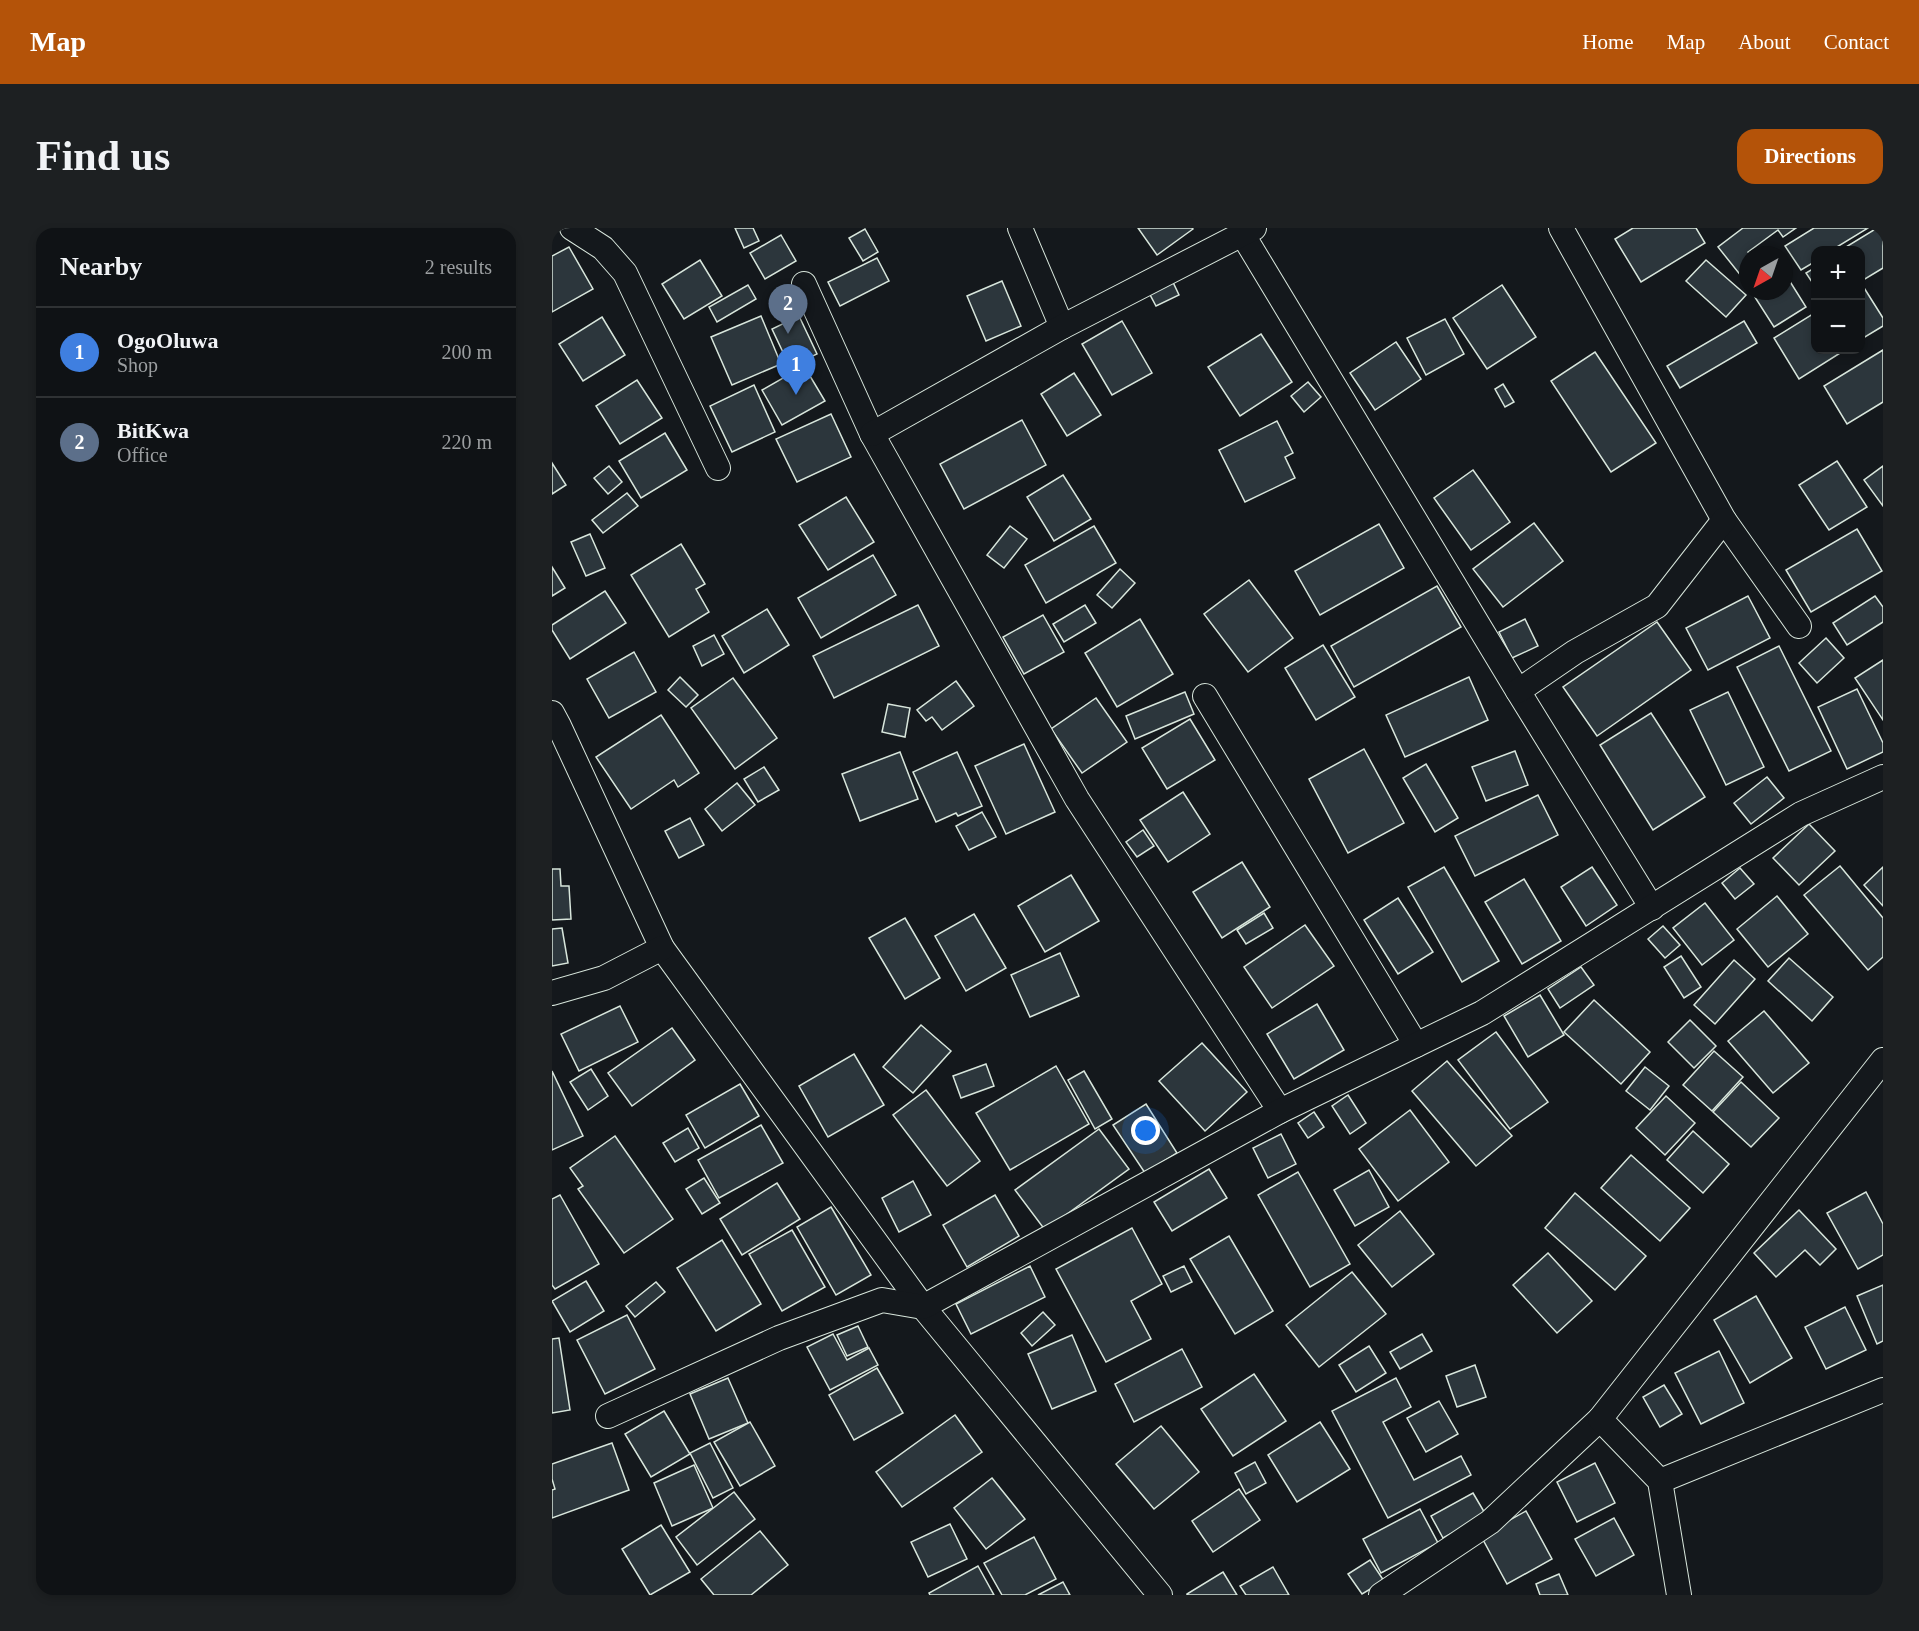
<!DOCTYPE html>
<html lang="en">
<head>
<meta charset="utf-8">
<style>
	body { margin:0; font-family:Georgia,serif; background:#1d2022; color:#f1f3f6 }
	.controls { position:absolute; right:18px; top:18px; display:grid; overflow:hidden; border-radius:12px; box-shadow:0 3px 9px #0003 }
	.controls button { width:54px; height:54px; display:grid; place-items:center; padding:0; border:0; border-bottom:2px solid #2f3234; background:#0f1215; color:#f1f3f6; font:30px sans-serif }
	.compass { position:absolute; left:1187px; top:18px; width:54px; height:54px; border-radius:50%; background:#0f1215; box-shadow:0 3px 9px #0003; rotate:220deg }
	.you { position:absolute; left:594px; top:903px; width:21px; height:21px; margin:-15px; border:4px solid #fff; border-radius:50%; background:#1a73e8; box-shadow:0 0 0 9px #1a73e833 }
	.badge { display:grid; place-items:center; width:39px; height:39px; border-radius:50%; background:#b45309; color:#fff; font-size:20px; font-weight:700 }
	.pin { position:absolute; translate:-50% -50px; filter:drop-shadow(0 2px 3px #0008) }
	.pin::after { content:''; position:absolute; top:32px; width:21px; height:18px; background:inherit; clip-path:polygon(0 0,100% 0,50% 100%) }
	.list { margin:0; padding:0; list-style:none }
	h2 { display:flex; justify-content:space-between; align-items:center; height:78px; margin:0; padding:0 24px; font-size:26px }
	h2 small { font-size:20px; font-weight:400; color:#9b9ea0 }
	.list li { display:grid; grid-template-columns:39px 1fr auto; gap:18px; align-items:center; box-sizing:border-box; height:90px; padding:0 24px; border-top:2px solid #2f3234 }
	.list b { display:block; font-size:22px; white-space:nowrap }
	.list p { margin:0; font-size:20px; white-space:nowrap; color:#9b9ea0 }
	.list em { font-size:20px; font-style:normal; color:#9b9ea0 }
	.map { position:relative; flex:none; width:1331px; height:1367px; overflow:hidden; border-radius:18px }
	header { display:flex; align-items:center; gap:36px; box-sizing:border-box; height:84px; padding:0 30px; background:#b45309; color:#fff }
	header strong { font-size:28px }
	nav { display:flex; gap:33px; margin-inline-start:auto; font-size:21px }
	.intro { display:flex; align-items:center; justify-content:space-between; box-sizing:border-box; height:144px; padding:0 36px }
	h1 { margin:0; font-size:42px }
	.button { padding:15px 27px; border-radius:18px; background:#b45309; color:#fff; font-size:21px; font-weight:700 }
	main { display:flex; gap:36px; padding:0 36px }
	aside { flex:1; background:#0f1215; border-radius:18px; box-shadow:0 3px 9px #0003 }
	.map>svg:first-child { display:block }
</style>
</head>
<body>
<header>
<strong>Map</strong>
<nav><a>Home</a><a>Map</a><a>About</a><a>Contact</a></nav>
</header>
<div class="intro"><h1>Find us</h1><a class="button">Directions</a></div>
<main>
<aside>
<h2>Nearby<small>2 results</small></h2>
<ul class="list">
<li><span class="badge" style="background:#3f7fe0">1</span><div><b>OgoOluwa</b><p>Shop</p></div><em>200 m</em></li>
<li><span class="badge" style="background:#5c6f8a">2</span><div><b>BitKwa</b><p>Office</p></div><em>220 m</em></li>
</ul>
</aside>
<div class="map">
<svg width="1331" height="1367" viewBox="0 0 1331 1367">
	<rect width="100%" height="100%" fill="#14181c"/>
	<!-- building -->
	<g fill="#2c363c" stroke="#d8e6dc" stroke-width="1.5">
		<polygon points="183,0 201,0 207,13 192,20"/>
		<polygon points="586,0 640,0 641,1 605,27"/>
		<polygon points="1081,0 1144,0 1153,15 1089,54 1063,11"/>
		<polygon points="1191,0 1244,0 1231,9 1226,2 1196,24 1199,27 1196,27 1196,45 1190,49 1166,19"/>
		<polygon points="1262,0 1316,0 1280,22 1264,22 1264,33 1249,42 1233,18"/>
		<polygon points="1325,0 1331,0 1331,40 1308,54 1308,22 1289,22"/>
		<polygon points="313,1 326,24 311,33 297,10"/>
		<polygon points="229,7 244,33 213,51 198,25"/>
		<polygon points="17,19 41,61 0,84 0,28"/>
		<polygon points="325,30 337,53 288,78 276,54"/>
		<polygon points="148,32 170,68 132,91 110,56"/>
		<polygon points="1154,32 1194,67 1174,89 1134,53"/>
		<polygon points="1264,39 1264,60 1254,45"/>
		<polygon points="1232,44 1254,79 1222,99 1199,63 1232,63"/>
		<polygon points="619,50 627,67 604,78 595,61"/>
		<polygon points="450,53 469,98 434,113 415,68"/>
		<polygon points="1309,55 1331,90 1331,98 1308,112"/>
		<polygon points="196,57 204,71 165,94 157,79"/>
		<polygon points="950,57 984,109 935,141 901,90"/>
		<polygon points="1264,84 1264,122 1293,122 1247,151 1222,110"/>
		<polygon points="209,88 229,136 180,157 159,109"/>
		<polygon points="247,88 265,126 238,139 220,101"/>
		<polygon points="50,89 73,127 31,153 7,116"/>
		<polygon points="893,91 912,126 874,147 855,110"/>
		<polygon points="570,93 600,145 560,167 530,116"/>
		<polygon points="1192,93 1205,115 1128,160 1115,138"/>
		<polygon points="709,106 740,154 688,188 656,139"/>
		<polygon points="844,114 869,151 823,182 798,145"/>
		<polygon points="1331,122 1331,174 1295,196 1272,158"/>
		<polygon points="1043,124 1104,215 1059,244 999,153"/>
		<polygon points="252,138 273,173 230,197 210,162"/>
		<polygon points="522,145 549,187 515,208 489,166"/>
		<polygon points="85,152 110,190 68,216 44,178"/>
		<polygon points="756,154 769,169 752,184 739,168"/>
		<polygon points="951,156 962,174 953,179 943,161"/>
		<polygon points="202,157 223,204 180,224 158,178"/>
		<polygon points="279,186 299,229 245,254 224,211"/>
		<polygon points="470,192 494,237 412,281 388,236"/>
		<polygon points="725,193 741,225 733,229 743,250 693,274 667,222"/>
		<polygon points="113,205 135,242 89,270 67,233"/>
		<polygon points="1285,233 1315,279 1277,302 1247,257"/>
		<polygon points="0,235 14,257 0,266"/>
		<polygon points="57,238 70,254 56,266 42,250"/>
		<polygon points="1331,238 1331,278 1312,252"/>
		<polygon points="921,242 958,294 919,322 882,270"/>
		<polygon points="511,247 539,291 502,313 475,269"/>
		<polygon points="75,265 86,278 51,305 40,292"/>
		<polygon points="294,269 322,314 276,342 247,297"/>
		<polygon points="982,295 1011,333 951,379 921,341"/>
		<polygon points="827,296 852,340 768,387 743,343"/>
		<polygon points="458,298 475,311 452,340 435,327"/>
		<polygon points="542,298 564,335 494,375 473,337"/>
		<polygon points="1305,301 1330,343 1259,384 1234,342"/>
		<polygon points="38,306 53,340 34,348 19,314"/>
		<polygon points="129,316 153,356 144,361 157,384 117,409 79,347"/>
		<polygon points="321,327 344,367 269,410 246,370"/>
		<polygon points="0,339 13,360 0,368"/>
		<polygon points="568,341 583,355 560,380 545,367"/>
		<polygon points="697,352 741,410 696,444 652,386"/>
		<polygon points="885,358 909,399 802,459 779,418"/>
		<polygon points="53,363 74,395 18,431 0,402 0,397"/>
		<polygon points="1196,368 1218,410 1156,442 1134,400"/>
		<polygon points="1323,368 1331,379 1331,394 1295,417 1281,395"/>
		<polygon points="366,377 387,418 282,470 261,428"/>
		<polygon points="533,377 544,395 512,414 501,396"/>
		<polygon points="215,381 237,417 192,445 170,408"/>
		<polygon points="491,387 512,424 472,446 451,409"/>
		<polygon points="588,391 621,446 565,479 533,425"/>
		<polygon points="973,391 986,418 960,430 947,404"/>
		<polygon points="1105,394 1139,442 1045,508 1011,459"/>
		<polygon points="162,407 172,426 150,438 141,418"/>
		<polygon points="1274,410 1292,430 1265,455 1247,435"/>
		<polygon points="771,417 803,469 764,492 733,440"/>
		<polygon points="1227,418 1279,523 1237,543 1185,439"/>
		<polygon points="82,424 104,464 57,490 35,451"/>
		<polygon points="1331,432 1331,492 1303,450"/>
		<polygon points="128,449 146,467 134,479 116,462"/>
		<polygon points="917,449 936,492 853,529 834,487"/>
		<polygon points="181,450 225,510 183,541 139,480"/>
		<polygon points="404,453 422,478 390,502 380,489 374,493 365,482"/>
		<polygon points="1305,461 1331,515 1331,524 1295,541 1266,479"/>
		<polygon points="633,464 642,486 583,511 574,488"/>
		<polygon points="1176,464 1212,539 1174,557 1138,482"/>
		<polygon points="544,470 575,514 530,545 499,501"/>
		<polygon points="336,476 358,480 353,509 330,504"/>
		<polygon points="1099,485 1153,569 1101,602 1048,517"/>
		<polygon points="109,487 147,545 126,559 122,552 79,581 44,529"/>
		<polygon points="638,491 663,532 615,561 590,520"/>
		<polygon points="472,516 503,584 454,606 423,538"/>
		<polygon points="812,521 852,595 796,625 757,551"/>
		<polygon points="963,523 976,557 934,573 920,539"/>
		<polygon points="348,524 366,571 308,593 290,546"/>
		<polygon points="405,524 430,578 406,588 404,585 384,594 361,544"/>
		<polygon points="874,536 906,590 883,604 851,550"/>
		<polygon points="212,539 227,562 206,574 192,551"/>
		<polygon points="1215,549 1232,570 1199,596 1182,575"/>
		<polygon points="185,555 203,577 170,603 153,581"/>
		<polygon points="631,564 658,606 616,634 588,592"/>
		<polygon points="986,567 1006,607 923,648 903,608"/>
		<polygon points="430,584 444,609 417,622 404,598"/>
		<polygon points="138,590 152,617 127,630 113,603"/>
		<polygon points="1257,596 1283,623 1247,657 1221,630"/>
		<polygon points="591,602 602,618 585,629 574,614"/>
		<polygon points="690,634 718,679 670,710 641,664"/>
		<polygon points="1288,638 1331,690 1331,729 1316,742 1252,667"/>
		<polygon points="892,639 947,733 910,754 856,659"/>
		<polygon points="1040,639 1065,677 1034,698 1009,659"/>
		<polygon points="1331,639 1331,678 1312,657"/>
		<polygon points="1188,640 1202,656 1183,671 1170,655"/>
		<polygon points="0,641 8,641 9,658 17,658 19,691 0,692"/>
		<polygon points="519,647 547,693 493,724 466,678"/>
		<polygon points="972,651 1009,713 970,736 933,674"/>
		<polygon points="1225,668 1256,706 1216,739 1185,701"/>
		<polygon points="846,670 881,724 846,746 812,692"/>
		<polygon points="1153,675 1182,712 1150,737 1121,700"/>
		<polygon points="712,685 721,700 694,716 685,702"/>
		<polygon points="422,686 454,740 414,763 383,708"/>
		<polygon points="353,690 388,750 353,771 317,710"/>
		<polygon points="753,697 782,738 720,780 692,739"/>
		<polygon points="1111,698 1128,717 1113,730 1096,711"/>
		<polygon points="10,700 16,735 0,738 0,701"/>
		<polygon points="508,725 527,768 478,789 459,747"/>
		<polygon points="1129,728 1149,759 1132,770 1112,739"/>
		<polygon points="1237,730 1281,769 1260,793 1216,753"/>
		<polygon points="1182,732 1203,751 1163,796 1142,777"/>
		<polygon points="1029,739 1042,757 1008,780 996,761"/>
		<polygon points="988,767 1012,807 976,829 952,788"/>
		<polygon points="1042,772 1098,824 1069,856 1012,804"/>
		<polygon points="765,776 792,822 742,851 715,806"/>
		<polygon points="68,778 86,814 27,843 9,806"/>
		<polygon points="1212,783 1257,835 1221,865 1176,813"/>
		<polygon points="1138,792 1164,818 1142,840 1116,814"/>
		<polygon points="369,797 399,823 361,865 331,839"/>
		<polygon points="120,800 143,832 80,878 56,845"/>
		<polygon points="944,804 996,874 958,901 906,832"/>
		<polygon points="650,815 695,864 653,903 607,853"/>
		<polygon points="1162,823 1191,849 1160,883 1131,857"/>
		<polygon points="302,826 332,877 276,909 247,858"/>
		<polygon points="895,833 960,908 924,938 860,863"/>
		<polygon points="434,836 442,858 409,870 401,848"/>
		<polygon points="504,838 537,896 458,942 424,885"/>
		<polygon points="1093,839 1117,858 1098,882 1074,863"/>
		<polygon points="39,841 56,868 36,882 18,854"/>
		<polygon points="0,843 31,908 0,922"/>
		<polygon points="532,843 560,891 543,901 516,852"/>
		<polygon points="1189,854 1227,890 1199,919 1161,884"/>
		<polygon points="188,856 207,888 153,920 134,887"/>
		<polygon points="374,862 428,933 395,958 341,887"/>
		<polygon points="796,867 814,895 798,906 780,878"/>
		<polygon points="1114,868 1143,895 1113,927 1084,900"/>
		<polygon points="594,876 625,925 593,945 561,897"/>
		<polygon points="858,882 897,934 846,973 807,921"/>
		<polygon points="762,884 772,899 756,910 746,895"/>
		<polygon points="209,897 231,935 167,970 146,932"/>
		<polygon points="136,900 147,920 123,934 111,915"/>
		<polygon points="547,901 577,941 493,1002 463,962"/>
		<polygon points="1141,903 1177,936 1151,965 1115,932"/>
		<polygon points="729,906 744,936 716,950 701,920"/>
		<polygon points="63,908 121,991 72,1025 26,961 31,958 18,940"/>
		<polygon points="1079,927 1138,980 1108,1013 1049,960"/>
		<polygon points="657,941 675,970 620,1003 602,974"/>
		<polygon points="817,942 837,979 803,998 782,962"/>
		<polygon points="746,944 798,1036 758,1059 706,967"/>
		<polygon points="152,950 168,975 150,986 134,961"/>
		<polygon points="361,953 379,987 347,1004 330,970"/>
		<polygon points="225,955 248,991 190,1027 168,991"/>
		<polygon points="1314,964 1331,996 1331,1027 1306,1041 1275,985"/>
		<polygon points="1023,965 1094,1028 1063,1062 993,1000"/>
		<polygon points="8,967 47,1036 3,1061 0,1057 0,971"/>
		<polygon points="443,967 467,1008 415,1039 391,997"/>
		<polygon points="279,979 319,1047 284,1067 245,999"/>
		<polygon points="1247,982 1284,1021 1268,1037 1253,1022 1224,1049 1202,1025"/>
		<polygon points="848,983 882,1026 840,1059 806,1017"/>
		<polygon points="580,1000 610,1056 579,1073 599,1111 554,1134 504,1041"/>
		<polygon points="240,1002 273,1059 230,1083 197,1026"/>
		<polygon points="677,1008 721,1083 683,1106 638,1031"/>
		<polygon points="170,1012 209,1076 164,1103 125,1040"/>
		<polygon points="996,1025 1040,1073 1005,1105 961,1057"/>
		<polygon points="478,1038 493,1069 419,1106 404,1076"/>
		<polygon points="632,1038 640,1054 619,1064 611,1048"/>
		<polygon points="800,1044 834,1086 767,1139 734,1097"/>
		<polygon points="34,1053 52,1083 18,1104 0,1073"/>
		<polygon points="104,1054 113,1064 83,1089 74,1078"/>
		<polygon points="1331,1057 1331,1113 1325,1116 1305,1068"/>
		<polygon points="1204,1068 1240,1130 1198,1155 1162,1092"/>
		<polygon points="1293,1079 1314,1122 1274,1141 1253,1099"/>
		<polygon points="491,1084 503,1097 480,1118 469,1105"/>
		<polygon points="75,1087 103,1141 53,1166 25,1112"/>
		<polygon points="306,1098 316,1119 295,1128 285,1107"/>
		<polygon points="281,1106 295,1132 317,1120 326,1137 278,1162 255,1119"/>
		<polygon points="870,1106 880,1123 848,1141 838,1124"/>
		<polygon points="520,1107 544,1163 500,1181 476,1126"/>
		<polygon points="7,1110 18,1182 0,1185 0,1111"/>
		<polygon points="817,1118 834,1145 804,1164 787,1137"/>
		<polygon points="630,1121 650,1159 582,1194 563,1156"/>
		<polygon points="1167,1123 1192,1175 1149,1196 1123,1145"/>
		<polygon points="923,1137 934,1169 905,1179 894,1148"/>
		<polygon points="325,1140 351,1185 302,1212 277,1167"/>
		<polygon points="702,1146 734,1193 681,1228 649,1181"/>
		<polygon points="176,1150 196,1195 157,1211 138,1166"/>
		<polygon points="844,1150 859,1179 831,1194 862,1252 909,1228 919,1247 836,1290 780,1183"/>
		<polygon points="1112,1157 1130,1186 1108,1199 1091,1169"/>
		<polygon points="887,1173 906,1206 874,1224 855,1190"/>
		<polygon points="112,1183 138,1226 99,1249 73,1206"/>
		<polygon points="403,1187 430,1224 350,1279 324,1244"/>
		<polygon points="198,1194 223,1238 188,1258 162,1214"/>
		<polygon points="768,1194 798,1241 745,1274 716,1227"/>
		<polygon points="609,1198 647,1244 602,1281 564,1236"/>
		<polygon points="60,1215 77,1262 0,1290 0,1262 3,1261 0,1251 0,1236"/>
		<polygon points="158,1215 181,1260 161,1270 138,1225"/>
		<polygon points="703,1234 714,1255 694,1266 683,1245"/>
		<polygon points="1043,1235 1063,1275 1025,1294 1005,1254"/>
		<polygon points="142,1237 161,1280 120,1298 102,1255"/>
		<polygon points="440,1250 473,1291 434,1321 402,1280"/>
		<polygon points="687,1261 708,1292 661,1324 640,1293"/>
		<polygon points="182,1264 203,1291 145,1337 124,1309"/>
		<polygon points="921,1265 934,1287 891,1310 879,1288"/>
		<polygon points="868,1281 886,1315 829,1345 811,1311"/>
		<polygon points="974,1283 1000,1331 955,1356 929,1308"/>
		<polygon points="1062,1290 1082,1327 1044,1348 1023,1311"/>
		<polygon points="398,1296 415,1331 376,1349 359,1314"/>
		<polygon points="109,1297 138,1344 98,1367 70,1321"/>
		<polygon points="208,1303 236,1337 199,1367 162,1367 149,1351"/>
		<polygon points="482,1309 504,1351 473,1367 450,1367 432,1335"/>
		<polygon points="818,1332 832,1353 810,1366 796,1346"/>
		<polygon points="426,1338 442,1367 378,1367 377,1365"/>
		<polygon points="721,1339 737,1367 694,1367 688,1358"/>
		<polygon points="671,1344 685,1367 635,1367 635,1366"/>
		<polygon points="1007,1346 1016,1367 988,1367 984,1356"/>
		<polygon points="511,1354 518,1367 486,1367"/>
	</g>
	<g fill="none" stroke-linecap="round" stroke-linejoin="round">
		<defs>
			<g id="street">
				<polyline points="20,0 51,20 73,45 166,240"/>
				<polyline points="468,0 510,99"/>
				<polyline points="1009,0 1172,292 1247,398"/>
				<polyline points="691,7 966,463 1100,680"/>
				<polyline points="252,56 320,206 525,571 728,883"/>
				<polyline points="320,206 510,99 702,0"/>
				<polyline points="966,463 1023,424 1105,378 1172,292"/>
				<polyline points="653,468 864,817"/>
				<polyline points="0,485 7,498 110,720 371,1079 608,1367"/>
				<polyline points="0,765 52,750 110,720"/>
				<polyline points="56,1188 227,1110 330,1072 371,1079 728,883 930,785 1249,586 1331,549"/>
				<polyline points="1108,1253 1331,1162"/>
				<polyline points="829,1367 938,1294 1048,1191"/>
				<polyline points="1127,1367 1108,1253 1048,1191 1331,832"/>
			</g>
		</defs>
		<!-- street casing -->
		<use href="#street" stroke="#d8e6dc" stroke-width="26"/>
		<!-- street -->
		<use href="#street" stroke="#14181c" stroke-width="24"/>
	</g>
</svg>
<div class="controls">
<button>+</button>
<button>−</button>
</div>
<svg class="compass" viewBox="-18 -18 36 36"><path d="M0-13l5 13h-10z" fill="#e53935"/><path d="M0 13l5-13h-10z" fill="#9b9ea0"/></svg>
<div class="you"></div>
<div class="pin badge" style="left:244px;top:167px;background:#3f7fe0">1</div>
<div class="pin badge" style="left:236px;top:106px;background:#5c6f8a">2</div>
</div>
</main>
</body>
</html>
